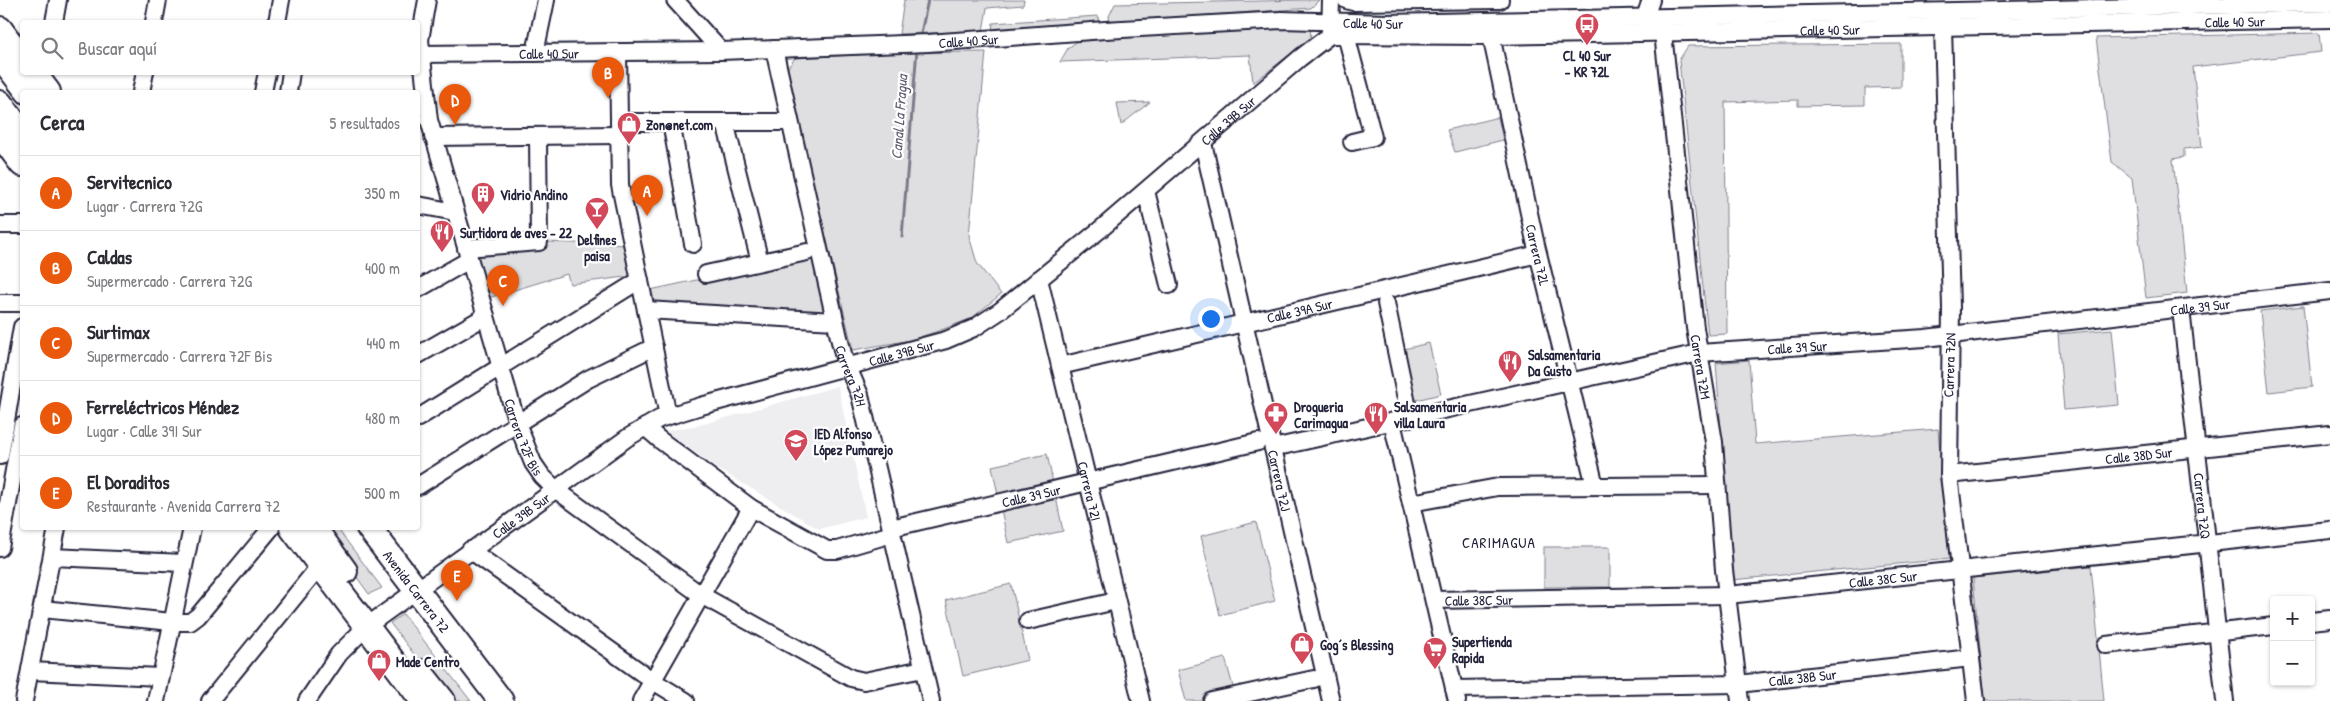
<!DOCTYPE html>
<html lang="es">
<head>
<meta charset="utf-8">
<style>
	body { margin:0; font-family:"Patrick Hand",sans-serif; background:#f7f7f7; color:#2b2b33 }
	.controls { position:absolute; right:15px; bottom:15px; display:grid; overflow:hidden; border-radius:5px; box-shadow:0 1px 4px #0004 }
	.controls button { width:45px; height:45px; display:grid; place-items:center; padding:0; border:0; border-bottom:1px solid #e1e1e2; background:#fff; color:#2b2b33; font:25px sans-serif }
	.you { position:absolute; left:1210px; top:318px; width:18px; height:18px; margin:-12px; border:4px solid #fff; border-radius:50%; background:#1a73e8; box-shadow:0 0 0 8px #1a73e833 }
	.badge { display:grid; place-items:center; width:32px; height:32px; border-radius:50%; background:#ea580c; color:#fff; font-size:16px; font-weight:700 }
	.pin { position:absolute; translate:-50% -41px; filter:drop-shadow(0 1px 2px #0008) }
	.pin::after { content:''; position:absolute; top:26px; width:18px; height:15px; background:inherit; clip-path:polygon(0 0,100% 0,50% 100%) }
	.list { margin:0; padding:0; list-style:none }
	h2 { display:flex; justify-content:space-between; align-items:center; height:65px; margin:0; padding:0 20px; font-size:21px }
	h2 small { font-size:16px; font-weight:400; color:#7c7c81 }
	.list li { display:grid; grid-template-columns:32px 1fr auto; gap:15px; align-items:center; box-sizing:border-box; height:75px; padding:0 20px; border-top:1px solid #e1e1e2 }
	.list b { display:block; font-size:19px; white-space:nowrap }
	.list p { margin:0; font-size:16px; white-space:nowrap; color:#7c7c81 }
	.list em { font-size:16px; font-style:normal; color:#7c7c81 }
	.icon { flex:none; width:28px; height:28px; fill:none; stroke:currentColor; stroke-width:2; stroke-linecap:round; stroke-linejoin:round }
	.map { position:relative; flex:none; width:2330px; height:701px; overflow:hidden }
	.search { position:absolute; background:#fff; box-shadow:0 1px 4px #0004; left:20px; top:20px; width:400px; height:55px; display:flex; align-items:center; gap:12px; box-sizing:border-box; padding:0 18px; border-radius:5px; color:#7c7c81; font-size:19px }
	.panel { position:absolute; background:#fff; box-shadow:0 1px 4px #0004; left:20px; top:90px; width:400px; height:440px; border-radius:5px }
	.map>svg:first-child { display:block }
</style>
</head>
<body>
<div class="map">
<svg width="2330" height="701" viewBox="0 0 2330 701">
	<rect width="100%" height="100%" fill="#fff"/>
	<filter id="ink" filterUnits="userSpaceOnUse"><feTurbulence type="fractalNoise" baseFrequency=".02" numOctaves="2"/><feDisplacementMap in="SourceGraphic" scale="10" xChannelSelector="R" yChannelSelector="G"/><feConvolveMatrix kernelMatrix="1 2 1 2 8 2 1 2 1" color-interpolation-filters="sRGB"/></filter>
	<g filter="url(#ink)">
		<!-- built -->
		<polygon fill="#eeeef1" points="838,386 866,517 819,529 715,467 666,431 704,424"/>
		<!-- green -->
		<g fill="#dfdfe2" stroke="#80808e">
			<polygon points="904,0 1024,0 1023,5 987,8 983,31 899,34"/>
			<polygon points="1307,0 1319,0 1311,8 1110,22 1109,16 1115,4"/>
			<polygon points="1098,16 1099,24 992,30 993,23"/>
			<polygon points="1310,27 1311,38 1253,83 1250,55 1060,62 1068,48 1079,40"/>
			<polygon points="2319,33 2321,52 2193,67 2202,147 2184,149 2184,157 2173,159 2187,293 2146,298 2132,178 2112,162 2096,38"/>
			<polygon points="1901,44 1901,87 1865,88 1865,105 1798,106 1798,100 1725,102 1727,334 1708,335 1679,60 1688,46"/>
			<polygon points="986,52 969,236 977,263 1001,294 972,318 941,330 911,340 853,350 786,70 795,58 897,53"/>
			<polygon points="1150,102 1121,125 1117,103"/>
			<polygon points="1498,117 1503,140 1455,152 1447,130"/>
			<polygon points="546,242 628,245 633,276 570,284 567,274 485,299 476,254"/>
			<polygon points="813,255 828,316 654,304 650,290"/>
			<polygon points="2303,306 2312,387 2269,392 2260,311"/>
			<polygon points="2112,329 2119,405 2064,410 2058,334"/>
			<polygon points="1429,343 1441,394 1412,401 1400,350"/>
			<polygon points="1749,360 1755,444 1938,429 1949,559 1732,580 1716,363"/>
			<polygon points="1047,454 1063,531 1008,543 992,466"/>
			<polygon points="1256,522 1275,601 1220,615 1201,536"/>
			<polygon points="321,528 337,528 382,588 369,594"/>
			<rect x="1544" y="547" width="66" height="40"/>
			<polygon points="2091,566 2104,701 1985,701 1973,578"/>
			<polygon points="1011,584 1028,660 963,676 946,600"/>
			<polygon points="403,614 471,701 450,701 390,623"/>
			<polygon points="1225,658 1237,701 1186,701 1178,670"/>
		</g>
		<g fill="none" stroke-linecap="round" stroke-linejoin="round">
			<!-- stream -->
			<g stroke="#7a7a88" stroke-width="3">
				<polyline points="920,38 928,0"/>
				<polyline points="902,237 917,49"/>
			</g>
			<defs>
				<g id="minor">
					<path id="s1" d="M427,0L420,40L429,120L517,423L533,463L542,476L555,489L701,595L851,678L864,681L923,669"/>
					<polyline points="675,0 721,51"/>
					<polyline points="1346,0 1353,2 1500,0"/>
					<polyline points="1645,17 1651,0"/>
					<polyline points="1945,18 1943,27 1951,307 1949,475 1976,701"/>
					<polyline points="54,22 58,0"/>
					<polyline points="154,22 158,0"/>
					<polyline points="277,22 281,0"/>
					<path id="s2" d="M1489,26L1535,241L1595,486"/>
					<polyline points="1330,33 1331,0"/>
					<path id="s3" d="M1663,33L1695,328L1714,442L1724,570L1740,701"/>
					<path id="s4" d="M1330,35L1491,36L2330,19"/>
					<polyline points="1346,35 1373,137 1352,142"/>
					<path id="s5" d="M774,49L838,333L844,358L860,395L931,701"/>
					<polyline points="618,52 620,185 668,416"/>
					<polyline points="535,53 546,0"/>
					<path id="s6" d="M418,54L721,51L928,43L1105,30L1281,20L1387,23L2330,3"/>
					<polyline points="141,92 145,72"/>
					<polyline points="263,92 267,72"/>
					<polyline points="288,92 291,72"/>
					<polyline points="619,122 790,122"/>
					<polyline points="671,122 693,244"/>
					<polyline points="725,122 760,262"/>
					<polyline points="433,137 619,135"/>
					<path id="s7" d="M1203,143L1331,701"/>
					<polyline points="1146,191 1169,285"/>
					<polyline points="418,205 455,212"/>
					<polyline points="0,225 22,225"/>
					<polyline points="466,248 539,242 538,136"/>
					<polyline points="706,274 807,252"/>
					<path id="s8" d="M1039,279L1141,701"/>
					<polyline points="418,289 469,260"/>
					<polyline points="0,303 22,303"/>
					<polyline points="1386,303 1410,418"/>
					<path id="s9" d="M2181,309L2225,701"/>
					<polyline points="646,310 835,321"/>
					<polyline points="418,355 486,316"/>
					<path id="s10" d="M1060,366L1538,254"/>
					<polyline points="418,418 640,280"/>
					<polyline points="1392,422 1457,701"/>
					<polyline points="645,427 660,440 751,508 827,550 837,550 892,534"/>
					<path id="s11" d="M1273,448L1699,353L1925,338L2330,291"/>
					<polyline points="0,456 22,327"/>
					<path id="s12" d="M1949,475L2330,434"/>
					<polyline points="418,486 588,379 654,347"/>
					<polyline points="1411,503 1498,487 1717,485"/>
					<path id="s13" d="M891,528L1258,442"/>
					<polyline points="0,548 22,426"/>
					<polyline points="470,550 653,681 686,701"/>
					<polyline points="52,557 184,563"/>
					<path id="s14" d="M1434,600L1728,595L2330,530"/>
					<polyline points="42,609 172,622 190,622 198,616 271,528"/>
					<polyline points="1028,621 1116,601"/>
					<polyline points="2311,621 2330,619"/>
					<polyline points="2106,645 2274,626"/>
					<polyline points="30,671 160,677"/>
					<path id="s15" d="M1454,689L1738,684L1971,658"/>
					<polyline points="24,701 57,528"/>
					<polyline points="156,701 192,528"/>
					<polyline points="210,701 321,564"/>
					<path id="s16" d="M307,701L339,654L367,626L627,438L659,419L701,406L946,340L974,328L1000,311L1102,228L1300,58L1330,35"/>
					<polyline points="641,701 751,508"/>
					<polyline points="1212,701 1314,679"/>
				</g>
				<g id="highway">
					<polyline points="0,29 22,59"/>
					<polyline points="0,56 28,92"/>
					<polyline points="33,72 48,92"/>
					<polyline points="0,103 22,133"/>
					<polyline points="0,134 22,164"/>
					<polyline points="292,528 423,701"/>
					<polyline points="314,528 345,571"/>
					<path id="s17" d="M369,528L501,701"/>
					<polyline points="420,672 443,701"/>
				</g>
			</defs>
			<!-- minor casing -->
			<use href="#minor" stroke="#22223b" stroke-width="20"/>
			<!-- highway casing -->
			<use href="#highway" stroke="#22223b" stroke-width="28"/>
			<!-- minor -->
			<use href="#minor" stroke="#fff" stroke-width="16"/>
			<!-- highway -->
			<use href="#highway" stroke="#fff" stroke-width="24"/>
		</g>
	</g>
	<!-- icons -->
	<defs>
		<symbol id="bus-pin" viewBox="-11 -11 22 30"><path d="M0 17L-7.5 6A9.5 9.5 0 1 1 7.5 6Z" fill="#d1495b" stroke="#fff"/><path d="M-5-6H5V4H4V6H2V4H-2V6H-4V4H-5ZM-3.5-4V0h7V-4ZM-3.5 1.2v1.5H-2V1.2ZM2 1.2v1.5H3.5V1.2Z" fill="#fff"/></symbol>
		<symbol id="shop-pin" viewBox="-11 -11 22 30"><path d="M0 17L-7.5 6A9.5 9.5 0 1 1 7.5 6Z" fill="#d1495b" stroke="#fff"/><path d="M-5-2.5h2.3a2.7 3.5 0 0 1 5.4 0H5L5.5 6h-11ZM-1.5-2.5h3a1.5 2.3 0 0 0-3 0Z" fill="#fff"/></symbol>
		<symbol id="building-pin" viewBox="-11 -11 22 30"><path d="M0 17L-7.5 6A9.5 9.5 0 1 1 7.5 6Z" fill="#d1495b" stroke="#fff"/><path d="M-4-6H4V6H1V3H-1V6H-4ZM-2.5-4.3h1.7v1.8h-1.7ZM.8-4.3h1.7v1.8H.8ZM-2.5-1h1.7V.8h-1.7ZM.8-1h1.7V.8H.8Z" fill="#fff"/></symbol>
		<symbol id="bar-pin" viewBox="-11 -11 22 30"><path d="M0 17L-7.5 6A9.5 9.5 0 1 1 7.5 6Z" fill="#d1495b" stroke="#fff"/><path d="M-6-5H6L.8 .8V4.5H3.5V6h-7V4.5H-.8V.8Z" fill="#fff"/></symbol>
		<symbol id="restaurant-pin" viewBox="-11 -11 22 30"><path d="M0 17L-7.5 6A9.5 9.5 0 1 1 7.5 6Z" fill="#d1495b" stroke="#fff"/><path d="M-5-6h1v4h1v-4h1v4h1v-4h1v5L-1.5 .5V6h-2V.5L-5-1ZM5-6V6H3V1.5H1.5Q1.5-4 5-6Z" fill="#fff"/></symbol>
		<symbol id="pharmacy-pin" viewBox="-11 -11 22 30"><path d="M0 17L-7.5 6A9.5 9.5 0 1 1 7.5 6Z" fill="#d1495b" stroke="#fff"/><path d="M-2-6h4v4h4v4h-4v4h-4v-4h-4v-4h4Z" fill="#fff"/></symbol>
		<symbol id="school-pin" viewBox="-11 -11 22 30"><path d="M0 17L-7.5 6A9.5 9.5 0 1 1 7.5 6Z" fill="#d1495b" stroke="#fff"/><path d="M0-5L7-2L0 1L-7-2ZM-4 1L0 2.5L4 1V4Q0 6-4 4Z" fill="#fff"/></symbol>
		<symbol id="supermarket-pin" viewBox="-11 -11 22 30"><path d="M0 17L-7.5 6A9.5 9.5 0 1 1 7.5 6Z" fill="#d1495b" stroke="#fff"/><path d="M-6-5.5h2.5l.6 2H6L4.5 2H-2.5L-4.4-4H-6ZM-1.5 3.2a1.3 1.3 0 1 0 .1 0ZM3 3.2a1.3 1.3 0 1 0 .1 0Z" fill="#fff"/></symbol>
	</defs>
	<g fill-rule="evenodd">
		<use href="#bus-pin" x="1573" y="11" width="28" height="38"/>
		<use href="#shop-pin" x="615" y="110" width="28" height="38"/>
		<use href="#building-pin" x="469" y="180" width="28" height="38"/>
		<use href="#bar-pin" x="583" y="195" width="28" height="38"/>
		<use href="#restaurant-pin" x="428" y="218" width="28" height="38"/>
		<use href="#restaurant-pin" x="1496" y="348" width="28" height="38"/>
		<use href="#pharmacy-pin" x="1262" y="400" width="28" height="38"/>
		<use href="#restaurant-pin" x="1362" y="400" width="28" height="38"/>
		<use href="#school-pin" x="782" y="427" width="28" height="38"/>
		<use href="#shop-pin" x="1288" y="630" width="28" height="38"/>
		<use href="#supermarket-pin" x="1421" y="635" width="28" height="38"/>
		<use href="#shop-pin" x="365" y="647" width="28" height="38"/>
	</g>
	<g text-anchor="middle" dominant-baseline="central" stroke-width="4.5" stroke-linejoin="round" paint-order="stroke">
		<!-- street labels -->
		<g font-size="14" fill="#22223b" stroke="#fff">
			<text stroke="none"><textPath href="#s4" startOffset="905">Calle 40 Sur</textPath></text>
			<text stroke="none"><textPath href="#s6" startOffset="956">Calle 40 Sur</textPath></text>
			<text stroke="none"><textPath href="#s4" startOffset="500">Calle 40 Sur</textPath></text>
			<text stroke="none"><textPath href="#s6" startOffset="551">Calle 40 Sur</textPath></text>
			<text stroke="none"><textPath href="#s6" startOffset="131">Calle 40 Sur</textPath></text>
			<text stroke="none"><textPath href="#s16" startOffset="1111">Calle 39B Sur</textPath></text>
			<text stroke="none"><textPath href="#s2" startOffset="234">Carrera 72L</textPath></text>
			<text stroke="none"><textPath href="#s11" startOffset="940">Calle 39 Sur</textPath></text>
			<text stroke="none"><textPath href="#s10" startOffset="246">Calle 39A Sur</textPath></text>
			<text stroke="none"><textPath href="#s11" startOffset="535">Calle 39 Sur</textPath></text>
			<text stroke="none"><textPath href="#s16" startOffset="706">Calle 39B Sur</textPath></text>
			<text transform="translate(1949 365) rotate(-88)">Carrera 72N</text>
			<text stroke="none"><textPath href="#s3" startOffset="336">Carrera 72M</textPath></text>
			<text stroke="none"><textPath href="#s5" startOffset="336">Carrera 72H</textPath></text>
			<text stroke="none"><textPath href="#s1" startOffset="452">Carrera 72F Bis</textPath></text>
			<text stroke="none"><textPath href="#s12" startOffset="191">Calle 38D Sur</textPath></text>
			<text stroke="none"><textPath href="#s7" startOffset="346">Carrera 72J</textPath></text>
			<text stroke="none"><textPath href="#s8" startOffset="218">Carrera 72I</textPath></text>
			<text stroke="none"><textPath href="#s13" startOffset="144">Calle 39 Sur</textPath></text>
			<text stroke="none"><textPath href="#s9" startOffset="198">Carrera 72Q</textPath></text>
			<text stroke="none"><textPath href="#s16" startOffset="286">Calle 39B Sur</textPath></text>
			<text stroke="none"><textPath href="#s14" startOffset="450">Calle 38C Sur</textPath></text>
			<text stroke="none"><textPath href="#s17" startOffset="79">Avenida Carrera 72</textPath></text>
			<text stroke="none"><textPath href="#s14" startOffset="45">Calle 38C Sur</textPath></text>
			<text stroke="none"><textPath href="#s15" startOffset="349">Calle 38B Sur</textPath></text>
		</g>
		<!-- poi labels -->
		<g font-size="14" font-weight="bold" fill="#22223b" stroke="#fff" text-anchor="start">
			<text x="1587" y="55" text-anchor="middle">CL 40 Sur<tspan x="1587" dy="16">- KR 72L</tspan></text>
			<text x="646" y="124">Zon@net.com</text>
			<text x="500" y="194">Vidrio Andino</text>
			<text x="460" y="232">Surtidora de aves - 22</text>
			<text x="597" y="239" text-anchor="middle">Delfines<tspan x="597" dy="16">paisa</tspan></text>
			<text x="1528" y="354">Salsamentaria<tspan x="1528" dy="16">Da Gusto</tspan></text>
			<text x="1294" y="406">Drogueria<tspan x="1294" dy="16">Carimagua</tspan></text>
			<text x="1394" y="406">Salsamentaria<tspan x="1394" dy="16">villa Laura</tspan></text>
			<text x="814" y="433">IED Alfonso<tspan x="814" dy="16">López Pumarejo</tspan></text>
			<text x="1452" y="641">Supertienda<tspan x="1452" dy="16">Rapida</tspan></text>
			<text x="1320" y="644">Gog´s Blessing</text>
			<text x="396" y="661">Made Centro</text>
		</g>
		<!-- water labels -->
		<g font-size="15" font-style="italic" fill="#5c5c6f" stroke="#fff">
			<text transform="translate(899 117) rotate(-86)">Canal La Fragua</text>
		</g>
		<!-- neighbourhood labels -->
		<g font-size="15" letter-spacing="1" fill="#22223b" stroke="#fff">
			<text x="1499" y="542">CARIMAGUA</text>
		</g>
	</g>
</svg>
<div class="controls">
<button>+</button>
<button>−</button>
</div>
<div class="you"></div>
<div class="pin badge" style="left:647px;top:216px">A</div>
<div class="pin badge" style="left:608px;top:98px">B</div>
<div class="pin badge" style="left:503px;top:306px">C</div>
<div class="pin badge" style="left:455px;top:125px">D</div>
<div class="pin badge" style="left:457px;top:601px">E</div>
<div class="search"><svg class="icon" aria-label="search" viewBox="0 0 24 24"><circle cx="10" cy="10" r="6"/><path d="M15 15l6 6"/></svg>Buscar aquí</div>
<section class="panel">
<h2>Cerca<small>5 resultados</small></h2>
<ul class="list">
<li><span class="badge">A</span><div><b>Servitecnico</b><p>Lugar · Carrera 72G</p></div><em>350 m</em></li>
<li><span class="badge">B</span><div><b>Caldas</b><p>Supermercado · Carrera 72G</p></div><em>400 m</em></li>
<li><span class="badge">C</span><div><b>Surtimax</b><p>Supermercado · Carrera 72F Bis</p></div><em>440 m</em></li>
<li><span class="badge">D</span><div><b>Ferreléctricos Méndez</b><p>Lugar · Calle 39I Sur</p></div><em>480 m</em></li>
<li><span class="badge">E</span><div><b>El Doraditos</b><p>Restaurante · Avenida Carrera 72</p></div><em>500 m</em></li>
</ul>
</section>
</div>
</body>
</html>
